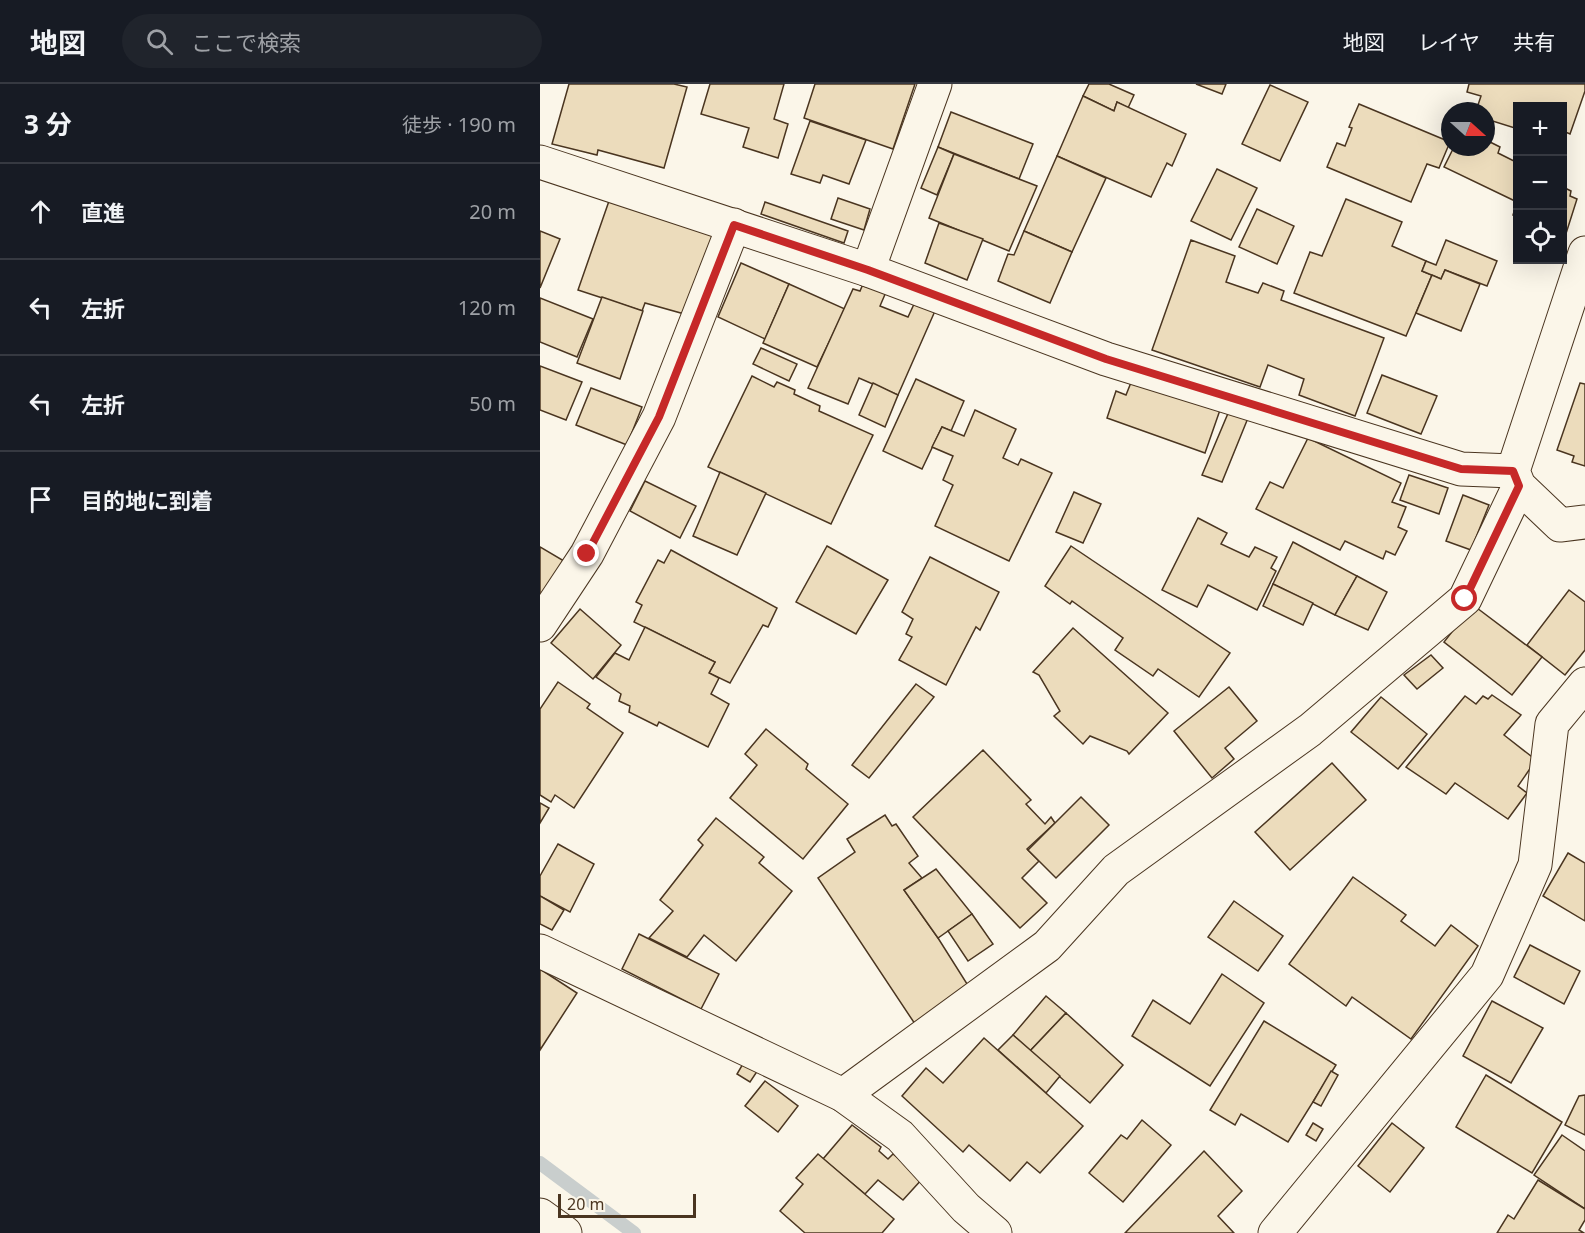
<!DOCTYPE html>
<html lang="ja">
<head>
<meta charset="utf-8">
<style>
	body { margin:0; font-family:"Noto Sans","Noto Sans JP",sans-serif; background:#20242c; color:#f1f3f6 }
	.controls { position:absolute; right:18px; top:18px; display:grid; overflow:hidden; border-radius:0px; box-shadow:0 6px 24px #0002 }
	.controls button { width:54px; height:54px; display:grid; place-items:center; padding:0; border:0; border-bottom:2px solid #363941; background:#171b24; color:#f1f3f6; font:30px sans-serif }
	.compass { position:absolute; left:901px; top:18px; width:54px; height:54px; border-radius:50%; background:#171b24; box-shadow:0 6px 24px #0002; rotate:111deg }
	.scale { position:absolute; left:18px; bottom:15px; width:138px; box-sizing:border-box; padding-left:6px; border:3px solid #4a3520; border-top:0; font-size:16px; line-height:21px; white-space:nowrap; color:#4a3520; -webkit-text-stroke:4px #fbf6e9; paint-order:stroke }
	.stop { position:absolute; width:18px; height:18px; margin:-14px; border:4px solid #c62828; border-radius:50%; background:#fff }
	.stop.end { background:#c62828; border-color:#fff; box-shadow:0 2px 6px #0008 }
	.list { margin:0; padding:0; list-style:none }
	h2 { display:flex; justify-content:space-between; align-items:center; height:78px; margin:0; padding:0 24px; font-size:26px }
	h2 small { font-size:20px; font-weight:400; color:#9ea1a6 }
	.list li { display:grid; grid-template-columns:39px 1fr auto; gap:18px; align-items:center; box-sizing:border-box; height:96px; padding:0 24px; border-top:2px solid #363941 }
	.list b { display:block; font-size:22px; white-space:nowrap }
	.list em { font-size:20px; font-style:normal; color:#9ea1a6 }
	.icon { flex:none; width:33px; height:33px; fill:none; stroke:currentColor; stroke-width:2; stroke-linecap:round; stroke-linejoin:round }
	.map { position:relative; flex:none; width:1045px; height:1149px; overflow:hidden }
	header { display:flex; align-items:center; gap:36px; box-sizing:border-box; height:84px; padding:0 30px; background:#171b24; border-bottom:2px solid #363941 }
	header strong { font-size:28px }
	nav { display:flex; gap:33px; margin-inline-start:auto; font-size:21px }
	.search { width:420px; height:54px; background:#20242c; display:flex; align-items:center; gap:15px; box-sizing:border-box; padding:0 21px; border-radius:33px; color:#9ea1a6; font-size:22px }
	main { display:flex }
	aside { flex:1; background:#171b24 }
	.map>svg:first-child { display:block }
</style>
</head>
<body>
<header>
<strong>地図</strong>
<div class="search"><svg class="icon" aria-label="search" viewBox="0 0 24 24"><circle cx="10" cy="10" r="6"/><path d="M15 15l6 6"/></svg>ここで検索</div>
<nav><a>地図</a><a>レイヤ</a><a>共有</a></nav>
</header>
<main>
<aside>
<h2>3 分<small>徒歩 · 190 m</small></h2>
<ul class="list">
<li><svg class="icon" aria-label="ahead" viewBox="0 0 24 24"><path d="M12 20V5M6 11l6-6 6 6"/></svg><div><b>直進</b></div><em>20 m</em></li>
<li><svg class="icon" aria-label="left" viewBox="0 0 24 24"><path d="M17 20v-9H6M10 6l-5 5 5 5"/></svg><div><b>左折</b></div><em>120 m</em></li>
<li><svg class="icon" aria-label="left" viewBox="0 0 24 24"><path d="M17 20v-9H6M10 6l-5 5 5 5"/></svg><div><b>左折</b></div><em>50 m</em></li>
<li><svg class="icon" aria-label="arrive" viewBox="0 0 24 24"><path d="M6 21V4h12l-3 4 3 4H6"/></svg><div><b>目的地に到着</b></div></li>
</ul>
</aside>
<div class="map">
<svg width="1045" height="1149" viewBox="0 0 1045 1149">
	<rect width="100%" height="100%" fill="#fbf6e9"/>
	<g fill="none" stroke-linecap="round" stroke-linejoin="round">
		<!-- stream -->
		<polyline stroke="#c9cecd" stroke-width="14" points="0,1079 94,1149"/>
	</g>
	<!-- building -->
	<g fill="#ecdcbc" stroke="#4a3520" stroke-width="1.5">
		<polygon points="29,0 134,0 147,3 124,84 58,66 57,71 12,60"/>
		<polygon points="170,0 244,0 234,35 248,40 238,74 203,63 209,44 161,30"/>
		<polygon points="275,0 375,0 353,65 264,34"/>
		<polygon points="549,0 569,0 594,11 588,24 577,18 574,27 543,12"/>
		<polygon points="656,0 686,0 682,10"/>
		<polygon points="929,0 1045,0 1045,7 1030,50 1023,47 1023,22 978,22 978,45 946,35 946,27 936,27 941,12 927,8"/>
		<polygon points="730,1 768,18 740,77 702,60"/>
		<polygon points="543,12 574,27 577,18 646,50 632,82 627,79 611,113 517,72"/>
		<polygon points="819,20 910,58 899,84 887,80 871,118 787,83 797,59 805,62 812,44 809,43"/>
		<polygon points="411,28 493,60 479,95 398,63"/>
		<polygon points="270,37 326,56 309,100 283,91 280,99 251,90"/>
		<polygon points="946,56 960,63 958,69 978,79 978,133 973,131 977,118 904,83 914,63 946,63"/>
		<polygon points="398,63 414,70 397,111 381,104"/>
		<polygon points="414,70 497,102 469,167 389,134"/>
		<polygon points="517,72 566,94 532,168 484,147"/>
		<polygon points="677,85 717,104 691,156 651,137"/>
		<polygon points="1023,103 1031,107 1030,112 1037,115 1023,159"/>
		<polygon points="298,114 330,125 324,146 291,135"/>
		<polygon points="806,115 862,138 852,162 886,177 882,187 892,191 866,252 754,209 770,168 782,172"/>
		<polygon points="69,117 175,150 148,231 105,219 102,227 38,206"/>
		<polygon points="225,118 308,147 304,159 221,130"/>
		<polygon points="717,125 754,142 737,180 699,163"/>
		<polygon points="399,139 443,155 427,196 385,179"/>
		<polygon points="0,147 20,155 0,204"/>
		<polygon points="484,147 532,168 510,219 458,197 468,170 474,171"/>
		<polygon points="651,156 695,172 686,198 718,209 723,199 744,207 741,216 844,254 815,332 759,311 764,295 728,281 720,303 612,266"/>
		<polygon points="906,156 957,177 947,202 905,186 901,195 882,187 886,177 896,181"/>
		<polygon points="201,179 249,200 225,255 178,233"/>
		<polygon points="905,186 940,200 921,247 876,229 892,191 901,195"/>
		<polygon points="249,200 305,225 277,283 223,259"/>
		<polygon points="323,200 346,208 340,222 368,233 375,218 395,227 358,311 319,294 308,320 268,304 313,205 320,207"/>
		<polygon points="62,213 103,227 80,295 37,279"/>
		<polygon points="0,214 53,235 37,273 0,258"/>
		<polygon points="221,264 257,280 249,297 213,280"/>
		<polygon points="0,282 42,298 26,336 0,326"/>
		<polygon points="842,291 897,312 881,350 827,329"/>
		<polygon points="212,292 234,303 237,298 255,306 254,310 280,322 279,327 333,351 291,440 168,383"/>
		<polygon points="376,295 424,317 411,347 402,343 382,385 343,367"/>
		<polygon points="592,296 680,326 665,369 567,334 576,307 586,311"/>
		<polygon points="333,299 358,311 345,343 319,331"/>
		<polygon points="1040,299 1045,300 1045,382 1032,378 1034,372 1017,366"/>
		<polygon points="51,304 102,323 87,361 36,341"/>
		<polygon points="435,326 476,345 463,374 478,381 481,375 512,389 469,477 395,442 413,401 403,396 413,372 392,363 402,343 424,352"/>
		<polygon points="689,327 708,334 682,398 662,391"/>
		<polygon points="768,354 861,399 852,418 866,423 858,443 867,447 855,471 846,467 843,475 805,457 800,466 716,425 730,398 743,404"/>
		<polygon points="180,388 226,409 197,471 153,452"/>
		<polygon points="869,391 908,404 899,430 860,416"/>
		<polygon points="105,397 156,422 140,454 90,427"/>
		<polygon points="534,408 561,420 543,459 516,448"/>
		<polygon points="923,411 949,421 931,466 906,457"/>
		<polygon points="658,434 687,449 681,460 709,473 715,463 737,473 731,484 736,487 717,526 668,501 657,523 622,506"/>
		<polygon points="753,458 817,492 795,531 733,500"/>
		<polygon points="287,462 348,496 316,550 256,518"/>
		<polygon points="531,462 690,569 659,613 618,585 613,592 575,566 583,554 532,517 530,520 505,502"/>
		<polygon points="0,463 24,477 0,516"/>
		<polygon points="131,466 237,524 228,543 223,541 190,599 169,589 175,578 94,538 102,521 96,518 118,476 124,479"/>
		<polygon points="390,473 459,508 440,546 436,543 406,601 359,576 372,553 366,550 373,535 362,528"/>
		<polygon points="817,492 847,508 828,546 795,531"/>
		<polygon points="733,500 773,519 763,541 723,522"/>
		<polygon points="1029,506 1045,518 1045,566 1025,591 987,561"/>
		<polygon points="933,521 1002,573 972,611 904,558"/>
		<polygon points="40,525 81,561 53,595 11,559"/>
		<polygon points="105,543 175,578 169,589 179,594 171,610 189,620 168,663 119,638 117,642 89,628 90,622 79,617 81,610 56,593 75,569 89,576"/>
		<polygon points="533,544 628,629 589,670 587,667 550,652 543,660 514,632 520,627 499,591 493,588"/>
		<polygon points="891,571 903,584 877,605 864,591"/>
		<polygon points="18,598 50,620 47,624 83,649 34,724 15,711 11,718 0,711 0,625"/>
		<polygon points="376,600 394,613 329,694 312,681"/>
		<polygon points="689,603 717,637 685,664 694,675 672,694 634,647"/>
		<polygon points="952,611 981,631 964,651 996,676 978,702 987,709 968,735 915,699 906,710 866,683 925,612 936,620 943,612 948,615"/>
		<polygon points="841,613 887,650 858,685 811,648"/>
		<polygon points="226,645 268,680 266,685 308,720 263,775 190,714 217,681 205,670"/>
		<polygon points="443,666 491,716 486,720 505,740 511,733 515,739 487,765 499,777 482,794 507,819 480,844 373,733"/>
		<polygon points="792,679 826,716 750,786 715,748"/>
		<polygon points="541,713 569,741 516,794 488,766"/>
		<polygon points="0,719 9,724 0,739"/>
		<polygon points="345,731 352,742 356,740 378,772 369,779 382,794 364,806 398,854 429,903 375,940 278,794 315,768 307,755"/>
		<polygon points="176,734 224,773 219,779 252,807 196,877 164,851 147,873 109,854 133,827 120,816 163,761 158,756"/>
		<polygon points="18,760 54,780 30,828 0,812 0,792"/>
		<polygon points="1028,769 1045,779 1045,837 1003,812"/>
		<polygon points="396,785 432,830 398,854 364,806"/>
		<polygon points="813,793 866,831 861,837 895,862 911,841 938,862 871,955 812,913 806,922 749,880"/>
		<polygon points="0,812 24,826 12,846 0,840"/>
		<polygon points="694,817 743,852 718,887 668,853"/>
		<polygon points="432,830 453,860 428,877 408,847"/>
		<polygon points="99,850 179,890 161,925 82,885"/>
		<polygon points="990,861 1040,887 1024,920 974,893"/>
		<polygon points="0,885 37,909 0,966"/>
		<polygon points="682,890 724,919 670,1002 592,952 613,916 650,940"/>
		<polygon points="506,912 526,929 490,967 473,951"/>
		<polygon points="952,917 1003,944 971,999 923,972"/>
		<polygon points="526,929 583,981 550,1019 490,967"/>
		<polygon points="724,937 796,981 748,1058 701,1030 695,1041 670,1026"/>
		<polygon points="473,951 520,992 506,1009 458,966"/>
		<polygon points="444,954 543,1042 500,1089 487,1078 470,1097 429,1061 423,1068 362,1012 386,984 403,999"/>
		<polygon points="204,978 218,986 210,998 197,990"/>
		<polygon points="791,987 798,991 781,1022 773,1018"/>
		<polygon points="946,991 1022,1038 992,1089 916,1043"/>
		<polygon points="225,997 258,1022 238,1048 205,1022"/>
		<polygon points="1045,1011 1045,1051 1025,1041 1039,1012"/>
		<polygon points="602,1036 631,1061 583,1118 549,1089 581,1051 587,1055"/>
		<polygon points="773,1039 783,1045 776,1057 766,1051"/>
		<polygon points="852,1039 884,1064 850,1108 818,1082"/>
		<polygon points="312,1041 341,1063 339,1067 348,1075 353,1070 383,1094 363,1116 338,1096 325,1110 283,1075"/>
		<polygon points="1022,1051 1045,1067 1045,1125 994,1091"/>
		<polygon points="664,1067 702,1107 678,1132 694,1149 585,1149"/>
		<polygon points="278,1070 354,1135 342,1149 265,1149 240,1127 263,1100 256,1094"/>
		<polygon points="998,1096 1045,1125 1045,1136 1039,1146 1044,1149 957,1149 968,1131 974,1135"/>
	</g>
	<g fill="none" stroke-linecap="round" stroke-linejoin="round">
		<defs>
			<g id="minor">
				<polyline points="0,78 328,186 566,275 921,385 973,387"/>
				<polyline points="1045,169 973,387 979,402 1020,441 1045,438"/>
				<polyline points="328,186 395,0"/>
				<polyline points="0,541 47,470 119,333 194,141"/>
				<polyline points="0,867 303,1011 360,1052 426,1124 455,1149"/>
				<polyline points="303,1011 507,862 576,786 770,646 925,515 979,402"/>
				<polyline points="0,1131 25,1149"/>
				<polyline points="735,1149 947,891 995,781 1012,640 1045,600"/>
			</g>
		</defs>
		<!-- minor casing -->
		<use href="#minor" stroke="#4a3520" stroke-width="35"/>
		<!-- minor -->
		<use href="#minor" stroke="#fbf6e9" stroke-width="33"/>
	</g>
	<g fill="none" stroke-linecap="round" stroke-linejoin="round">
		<!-- route -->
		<polyline stroke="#c62828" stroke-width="8" points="47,470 119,333 194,141 328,186 566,275 921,385 973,387 979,402 925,515"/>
	</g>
</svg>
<div class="controls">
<button>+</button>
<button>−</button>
<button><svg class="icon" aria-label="locate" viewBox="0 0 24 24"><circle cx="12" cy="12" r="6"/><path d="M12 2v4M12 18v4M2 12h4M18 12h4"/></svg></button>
</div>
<svg class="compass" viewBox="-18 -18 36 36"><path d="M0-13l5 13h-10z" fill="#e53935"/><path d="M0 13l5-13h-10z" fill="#9ea1a6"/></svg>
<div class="scale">20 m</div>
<div class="stop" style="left:925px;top:515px"></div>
<div class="stop end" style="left:47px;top:470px"></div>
</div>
</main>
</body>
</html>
